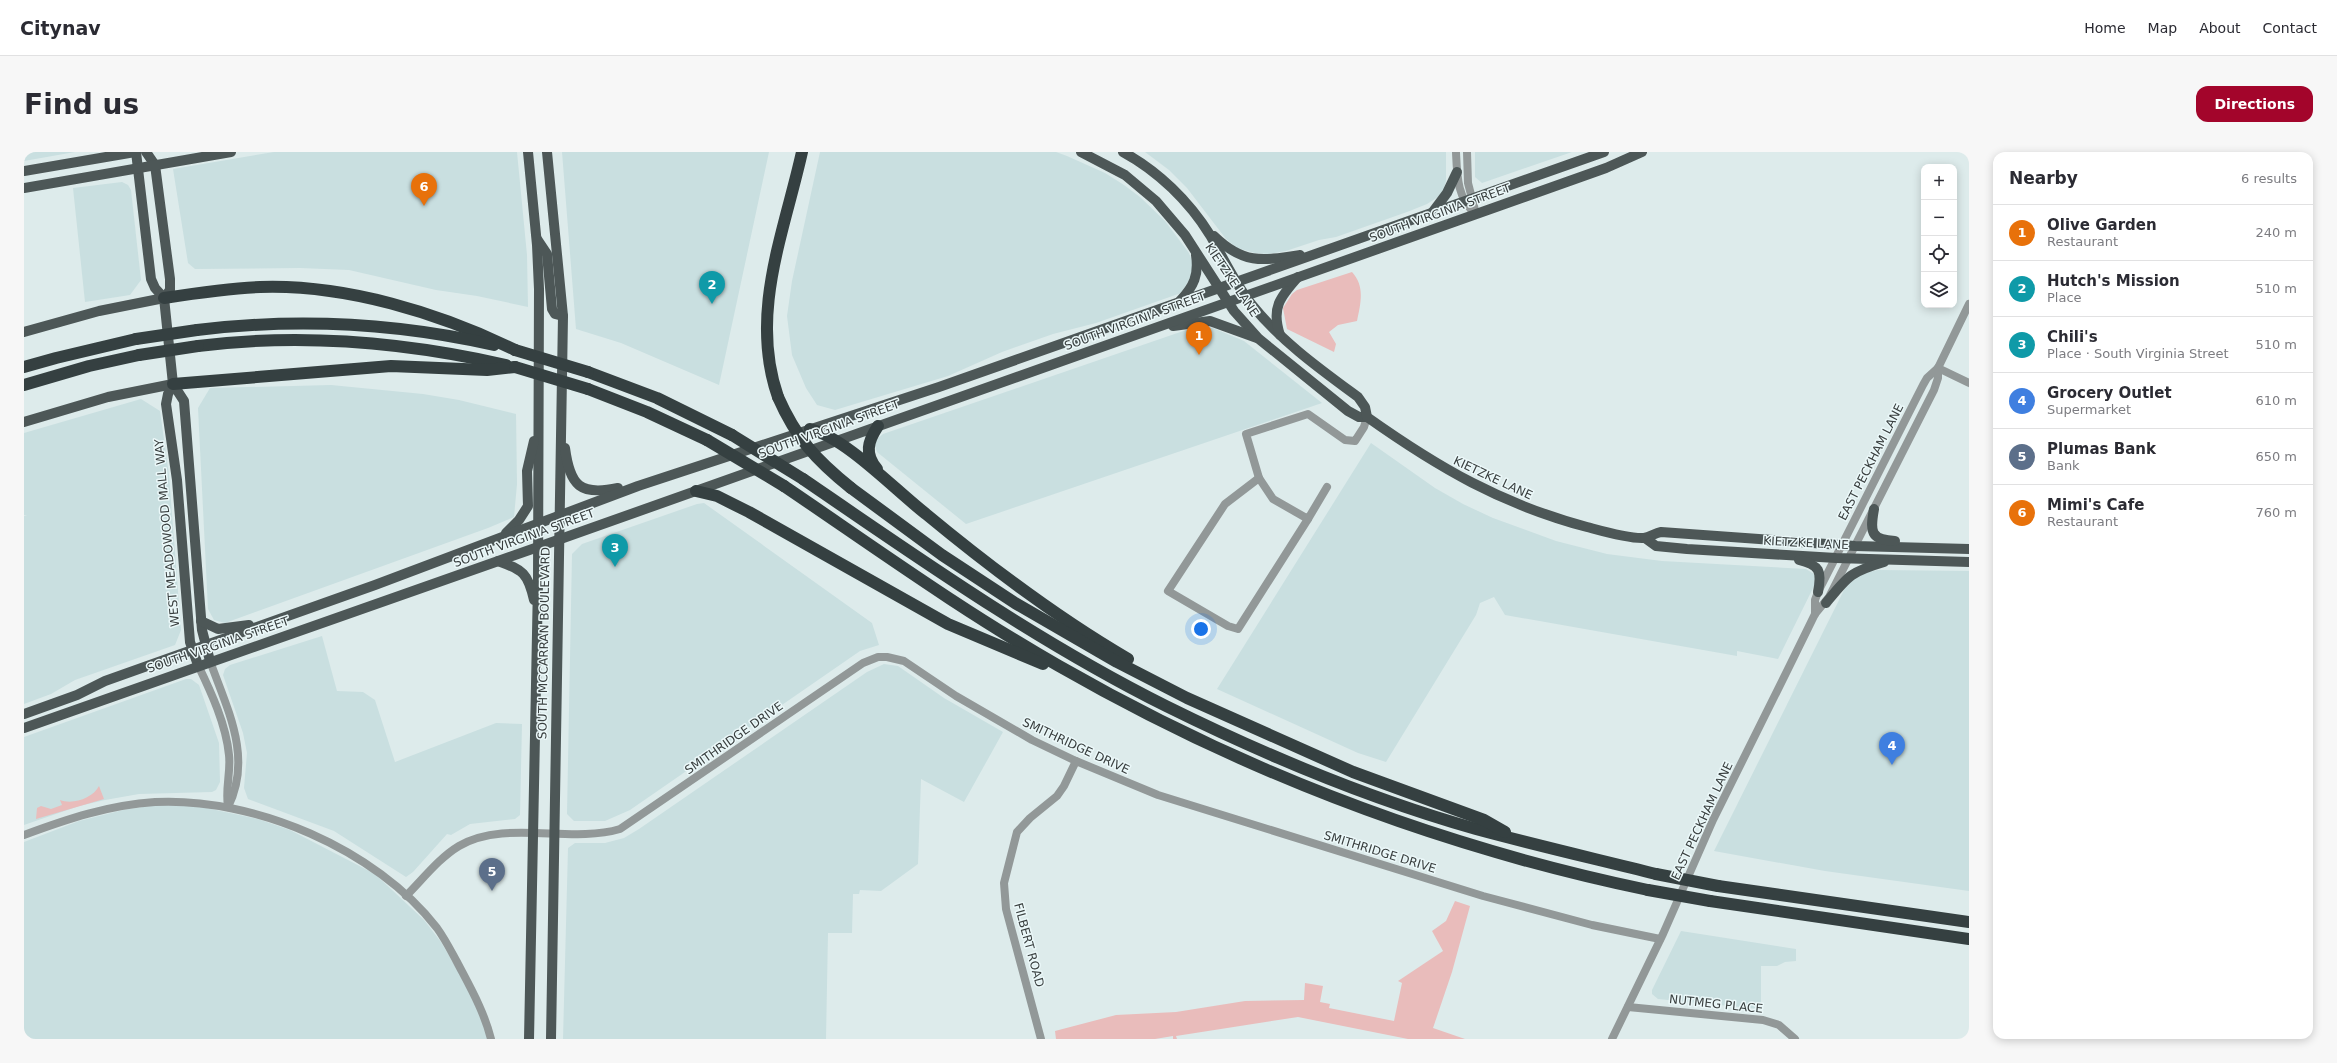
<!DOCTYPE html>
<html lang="en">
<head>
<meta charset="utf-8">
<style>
	body { margin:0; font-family:"DejaVu Sans",sans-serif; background:#f7f7f7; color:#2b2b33 }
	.controls { position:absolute; right:12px; top:12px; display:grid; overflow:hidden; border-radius:8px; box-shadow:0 2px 10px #0003 }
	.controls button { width:36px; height:36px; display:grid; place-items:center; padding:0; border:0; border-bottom:1px solid #e1e1e2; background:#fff; color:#2b2b33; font:20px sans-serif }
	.you { position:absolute; left:1177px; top:477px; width:14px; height:14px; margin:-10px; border:3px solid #fff; border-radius:50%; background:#1a73e8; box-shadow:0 0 0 6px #1a73e833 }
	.badge { display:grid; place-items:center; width:26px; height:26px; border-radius:50%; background:#a3052b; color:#fff; font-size:13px; font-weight:700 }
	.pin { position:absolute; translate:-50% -33px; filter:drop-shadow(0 1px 2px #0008) }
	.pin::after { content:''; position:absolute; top:21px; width:14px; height:12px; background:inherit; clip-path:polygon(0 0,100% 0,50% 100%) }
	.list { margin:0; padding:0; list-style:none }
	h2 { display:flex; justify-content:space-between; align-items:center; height:52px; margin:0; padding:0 16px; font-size:17px }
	h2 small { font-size:13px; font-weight:400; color:#7c7c81 }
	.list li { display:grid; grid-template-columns:26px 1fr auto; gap:12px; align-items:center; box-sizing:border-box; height:56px; padding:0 16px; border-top:1px solid #e1e1e2 }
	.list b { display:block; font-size:15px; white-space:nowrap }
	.list p { margin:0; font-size:13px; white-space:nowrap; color:#7c7c81 }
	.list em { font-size:13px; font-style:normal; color:#7c7c81 }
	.icon { flex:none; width:22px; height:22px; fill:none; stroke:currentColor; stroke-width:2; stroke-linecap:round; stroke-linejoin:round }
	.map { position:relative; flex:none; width:1945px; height:887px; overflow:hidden; border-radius:12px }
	header { display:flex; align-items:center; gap:24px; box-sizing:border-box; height:56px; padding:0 20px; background:#fff; border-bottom:1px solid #e1e1e2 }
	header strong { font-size:19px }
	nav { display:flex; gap:22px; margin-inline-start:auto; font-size:14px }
	.intro { display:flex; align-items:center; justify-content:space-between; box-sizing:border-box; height:96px; padding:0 24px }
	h1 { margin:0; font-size:28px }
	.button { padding:10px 18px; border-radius:12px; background:#a3052b; color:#fff; font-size:14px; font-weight:700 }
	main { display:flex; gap:24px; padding:0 24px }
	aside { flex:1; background:#fff; border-radius:12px; box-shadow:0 2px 10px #0003 }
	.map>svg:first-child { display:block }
</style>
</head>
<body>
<header>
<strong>Citynav</strong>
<nav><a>Home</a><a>Map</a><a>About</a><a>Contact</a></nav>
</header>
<div class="intro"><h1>Find us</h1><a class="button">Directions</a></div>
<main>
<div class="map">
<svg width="1945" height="887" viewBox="0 0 1945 887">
	<rect width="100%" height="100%" fill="#ddebeb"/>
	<!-- built -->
	<g fill="#c9dfe0">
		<polygon points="0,0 51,0 0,9"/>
		<polygon points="250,0 493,0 503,103 504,155 453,144 412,138 325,118 276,116 171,117 164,111 149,17"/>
		<polygon points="538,0 745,0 695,233 597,191 552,177"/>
		<polygon points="796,0 1032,0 1043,4 1081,21 1100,33 1116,45 1141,69 1165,101 1169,112 1167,125 1157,141 1072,171 1029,182 978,200 924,224 811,258 793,253 782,236 768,203 763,164 768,129"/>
		<polygon points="1121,0 1422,0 1422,29 1419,40 1414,45 1403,52 1383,60 1312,85 1295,88 1262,99 1245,102 1231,101 1213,96 1202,87 1163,36 1145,18"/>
		<polygon points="1451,0 1548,0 1458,31 1451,25"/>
		<polygon points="98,30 104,33 107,38 117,128 106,143 61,150 49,36"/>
		<polygon points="1168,176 1189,176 1220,189 1298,251 942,372 853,300 851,294 853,287 859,282"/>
		<polygon points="307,233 399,242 435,248 492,262 493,332 490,365 464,376 201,471 190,468 184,457 174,256 186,236"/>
		<polygon points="117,247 136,259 145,323 157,478 151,493 51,528 27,542 0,552 0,364 3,364 0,363 0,281"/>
		<polygon points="1347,291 1411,336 1439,352 1469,366 1532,389 1583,402 1638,409 1782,417 1790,422 1791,432 1754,507 1713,499 1713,504 1481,463 1470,445 1456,451 1452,463 1362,610 1334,601 1193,537"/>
		<polygon points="680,351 848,471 855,493 836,499 823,508 606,658 581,669 550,669 543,662 548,402 558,392 673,352"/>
		<polygon points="1854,418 1945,419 1945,739 1801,719 1690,699 1823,432 1839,421"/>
		<polygon points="298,484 313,539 339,540 351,548 371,610 472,571 498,572 496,663 491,667 446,672 427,683 423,682 389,720 382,725 310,679 224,647 220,636 223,601 219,581 199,523 201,517 206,513"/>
		<polygon points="860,512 874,514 920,546 979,580 940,650 897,627 894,712 857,739 836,738 835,742 829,742 828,781 804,781 802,887 539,887 544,696 551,691 581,691 600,686 615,677 843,520"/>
		<polygon points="162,527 167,527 175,533 195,591 196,630 192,638 188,640 115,642 81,648 55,654 0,673 0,585"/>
		<polygon points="133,653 168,653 234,667 266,678 351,722 400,768 417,790 451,848 464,887 0,887 0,690 55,669 99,658"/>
		<polygon points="1657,779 1772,797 1772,809 1761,810 1753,814 1737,814 1737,857 1634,847 1628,842 1628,838"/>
	</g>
	<!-- green -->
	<g fill="#e9bcbb">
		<path d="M1328,120C1341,134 1337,151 1333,169L1314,173L1305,180L1312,192L1310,200L1263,177L1259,156L1268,142L1273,138Z"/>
		<path d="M75,634L80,647L12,667L13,656L17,654L27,657L38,653L36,648C49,653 69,646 75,634Z"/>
		<polygon points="1431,749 1446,754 1428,820 1409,876 1441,887 1384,887 1274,865 1152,884 1153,887 1149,887 1149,884 1131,887 1032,887 1031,879 1092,863 1152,860 1221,849 1280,848 1281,831 1299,834 1296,850 1306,852 1305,856 1370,869 1378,831 1374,829 1419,799 1408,779 1422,769"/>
	</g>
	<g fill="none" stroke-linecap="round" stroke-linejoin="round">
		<!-- minor -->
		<g stroke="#929898" stroke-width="8">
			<path d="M1432,0C1433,23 1433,47 1452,62"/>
			<polyline points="1443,0 1444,31 1452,62"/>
			<polyline points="1914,216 1945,231"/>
			<polyline points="1235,326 1201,352 1144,439 1204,474 1214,477 1284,367"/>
			<polyline points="1303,335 1284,367 1249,347 1235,326 1222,282 1284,262 1321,288 1331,289 1340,275 1343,265"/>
			<polyline points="1791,462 1791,448 1794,440 1899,233 1903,226 1914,216 1945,152"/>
			<path d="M186,509C203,557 229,605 204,655"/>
			<path d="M174,513C187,540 202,572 205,603C207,620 201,637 204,654"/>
			<path d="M0,683C43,667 85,653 131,650C230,645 352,697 413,776C421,787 427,799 433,810C446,835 460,859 467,887"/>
			<path d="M382,744C399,727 415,706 435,694C481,667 546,692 596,677L839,511L854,505H863L880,509L932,544L1008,588L1052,609L1134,643L1459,744L1568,773L1636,787"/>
			<polyline points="1604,855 1739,868 1755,873 1771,887"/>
			<polyline points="1017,887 982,757 980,731 993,680 1006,666 1033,644 1040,634 1052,609"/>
			<polyline points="1588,887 1639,782 1689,668 1766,513 1791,462 1805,445 1910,238 1914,226 1914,216"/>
		</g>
		<!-- major -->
		<g stroke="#4d5757" stroke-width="10">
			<polyline points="112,0 127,127 131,136 140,146 149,232 160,249 178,478 186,509"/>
			<polyline points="122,0 131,13 146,127 146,138 140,146"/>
			<polyline points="504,0 513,93 515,137 514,431 505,887"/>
			<polyline points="523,0 539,164 527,887"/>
			<polyline points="1057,0 1101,23 1132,49 1161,83 1210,159 1235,187 1324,259 1335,265 1343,265"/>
			<path d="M1099,0C1134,19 1165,49 1186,83C1200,107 1211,132 1228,153C1258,190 1296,217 1334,245L1341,255L1343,265C1415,316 1477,352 1563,375C1578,379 1605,387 1620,386C1626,385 1631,381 1637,380L1831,394L1945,397"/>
			<polyline points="0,19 111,0"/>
			<polyline points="0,36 207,0"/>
			<polyline points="1408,61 1423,41 1433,20"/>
			<path d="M1190,84C1219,112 1237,109 1276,103"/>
			<polyline points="513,87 523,102 528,157 531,162 539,164"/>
			<path d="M1156,149C1170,134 1175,123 1172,103"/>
			<polyline points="1149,174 1186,169 1233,186"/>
			<polyline points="0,180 75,159 140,146"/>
			<path d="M1256,183C1247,156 1256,145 1274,125"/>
			<polyline points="149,232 144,242 142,252 153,328 166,490 174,513"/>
			<polyline points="0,270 84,245 149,232"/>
			<path d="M541,296C546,334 556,344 594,336"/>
			<path d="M1850,357C1846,379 1846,388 1871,389"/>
			<polyline points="482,381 495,368 504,354 503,319 510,289"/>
			<polyline points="1621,386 1632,394 1663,397 1812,406 1945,410"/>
			<path d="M1775,408C1796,413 1798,419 1794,440"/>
			<path d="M474,409C499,418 504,421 510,448"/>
			<path d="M1802,451C1824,424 1826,420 1860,410"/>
			<polyline points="177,469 194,477 225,473"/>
			<polyline points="0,562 53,543 81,529 351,433 614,334 915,235 1580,0"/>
			<polyline points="0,576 514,395 1582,16 1618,0"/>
		</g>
		<!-- highway -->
		<g stroke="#354041" stroke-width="12">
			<path d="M140,146C172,141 204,136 236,135C321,132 416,161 491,198"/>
			<path d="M173,178C272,166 373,171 470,193"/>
			<path d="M174,194C277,181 381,190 482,213"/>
			<polyline points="0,215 32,206 112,187"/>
			<polyline points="564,220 633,246 708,283"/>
			<polyline points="149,232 367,214 463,218 491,215"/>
			<polyline points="0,233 65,214 115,203"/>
			<polyline points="564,237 623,260 683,288"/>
			<path d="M754,245C725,162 760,81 778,0"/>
			<path d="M786,277C822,286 871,338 902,362C966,415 1032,465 1104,507"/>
			<path d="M853,317C840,302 844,289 854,274"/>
			<path d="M779,327C897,408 1014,490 1142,554C1241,603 1346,647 1452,677C1511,693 1572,707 1632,722"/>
			<path d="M760,334C850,395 940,460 1035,514C1218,619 1417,695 1624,738"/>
			<polyline points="827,336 918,403 991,451 1093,510 1163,546 1329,620 1460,668 1481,680"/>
			<polyline points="672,339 693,344 725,360 924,472 1019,512"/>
			<polyline points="1694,734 1945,770"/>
			<polyline points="1686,749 1945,787"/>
		</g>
		<!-- highway-bridge -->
		<g stroke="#354041" stroke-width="12">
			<polyline points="112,187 173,178"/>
			<polyline points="491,198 564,220"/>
			<polyline points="115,203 174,194"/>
			<polyline points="491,215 564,237"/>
			<path d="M754,245C772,286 792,308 827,336"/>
			<polyline points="708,283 779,327"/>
			<polyline points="683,288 760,334"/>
			<polyline points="1632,722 1694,734"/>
			<polyline points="1624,738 1686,749"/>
		</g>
	</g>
	<g text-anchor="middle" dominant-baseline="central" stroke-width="3" stroke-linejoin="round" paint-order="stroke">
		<!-- street labels -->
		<g font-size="12" fill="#383e3e" stroke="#ebf8f9">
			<text transform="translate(1416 61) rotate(-20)">SOUTH VIRGINIA STREET</text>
			<text transform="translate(1208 128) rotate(56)">KIETZKE LANE</text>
			<text transform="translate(1111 169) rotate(-20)">SOUTH VIRGINIA STREET</text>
			<text transform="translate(805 277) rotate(-20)">SOUTH VIRGINIA STREET</text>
			<text transform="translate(1847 310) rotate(-63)">EAST PECKHAM LANE</text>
			<text transform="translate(1469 326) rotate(25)">KIETZKE LANE</text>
			<text transform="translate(143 381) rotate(-95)">WEST MEADOWOOD MALL WAY</text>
			<text transform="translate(500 386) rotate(-20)">SOUTH VIRGINIA STREET</text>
			<text transform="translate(1782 391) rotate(3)">KIETZKE LANE</text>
			<text transform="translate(520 491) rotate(-89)">SOUTH MCCARRAN BOULEVARD</text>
			<text transform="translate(194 493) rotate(-19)">SOUTH VIRGINIA STREET</text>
			<text transform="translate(710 586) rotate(-35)">SMITHRIDGE DRIVE</text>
			<text transform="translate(1052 594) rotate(25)">SMITHRIDGE DRIVE</text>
			<text transform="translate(1678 669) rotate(-65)">EAST PECKHAM LANE</text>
			<text transform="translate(1356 700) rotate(17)">SMITHRIDGE DRIVE</text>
			<text transform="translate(1005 793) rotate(75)">FILBERT ROAD</text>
			<text transform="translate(1692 852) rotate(6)">NUTMEG PLACE</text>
		</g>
	</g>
</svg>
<div class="controls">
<button>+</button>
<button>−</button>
<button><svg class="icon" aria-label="locate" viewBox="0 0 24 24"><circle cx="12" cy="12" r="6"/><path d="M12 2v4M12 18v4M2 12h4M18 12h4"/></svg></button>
<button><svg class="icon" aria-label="layers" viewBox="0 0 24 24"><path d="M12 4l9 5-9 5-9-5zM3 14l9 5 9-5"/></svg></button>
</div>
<div class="you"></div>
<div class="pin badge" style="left:1175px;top:203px;background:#e8710a">1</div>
<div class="pin badge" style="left:688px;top:152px;background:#0f9aa8">2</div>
<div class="pin badge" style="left:591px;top:415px;background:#0f9aa8">3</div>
<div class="pin badge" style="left:1868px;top:613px;background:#3f7fe0">4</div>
<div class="pin badge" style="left:468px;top:739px;background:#5c6f8a">5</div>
<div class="pin badge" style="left:400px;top:54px;background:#e8710a">6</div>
</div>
<aside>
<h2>Nearby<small>6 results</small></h2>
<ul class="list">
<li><span class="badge" style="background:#e8710a">1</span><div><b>Olive Garden</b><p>Restaurant</p></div><em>240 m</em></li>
<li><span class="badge" style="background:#0f9aa8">2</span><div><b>Hutch's Mission</b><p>Place</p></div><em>510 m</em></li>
<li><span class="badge" style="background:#0f9aa8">3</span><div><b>Chili's</b><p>Place · South Virginia Street</p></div><em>510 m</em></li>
<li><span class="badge" style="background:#3f7fe0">4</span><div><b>Grocery Outlet</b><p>Supermarket</p></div><em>610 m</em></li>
<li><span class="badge" style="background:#5c6f8a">5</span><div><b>Plumas Bank</b><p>Bank</p></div><em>650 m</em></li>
<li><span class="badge" style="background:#e8710a">6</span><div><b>Mimi's Cafe</b><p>Restaurant</p></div><em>760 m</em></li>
</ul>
</aside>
</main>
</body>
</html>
